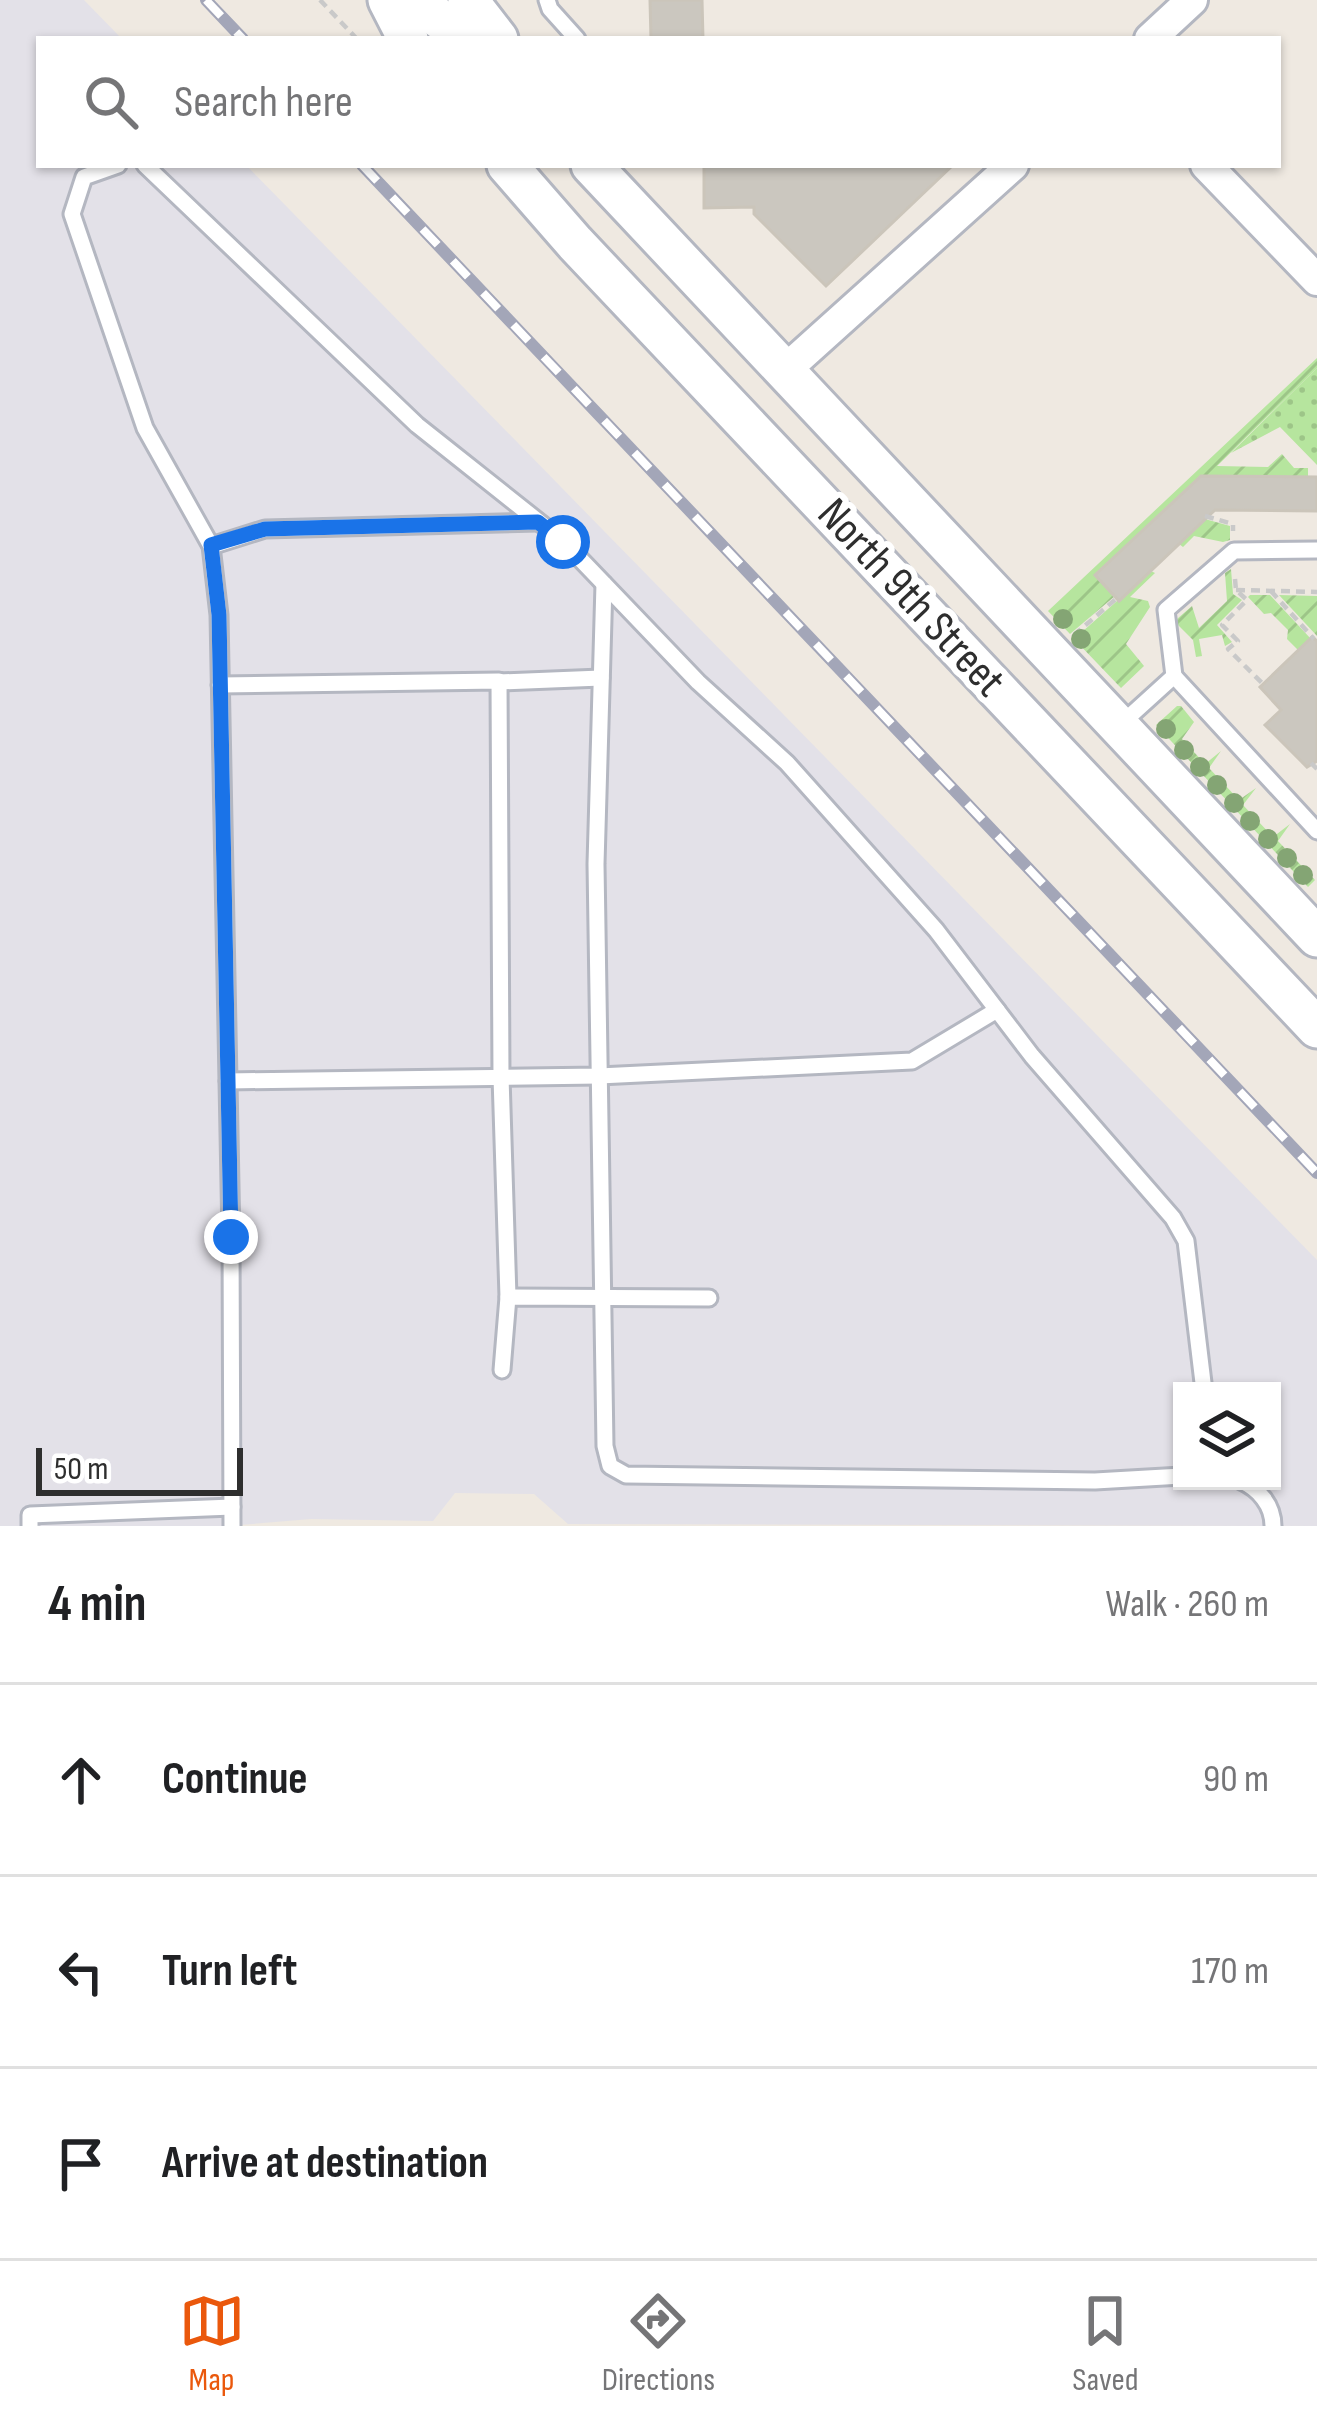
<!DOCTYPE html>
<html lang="en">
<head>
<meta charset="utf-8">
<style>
	body { margin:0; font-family:"Sofia Sans Condensed",sans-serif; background:#f6f6f6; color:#202124 }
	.controls { position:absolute; right:36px; bottom:36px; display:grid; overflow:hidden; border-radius:0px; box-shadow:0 3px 9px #0004 }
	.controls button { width:108px; height:108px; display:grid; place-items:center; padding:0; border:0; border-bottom:3px solid #e0e0e0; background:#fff; color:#202124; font:60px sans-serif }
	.scale { position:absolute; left:36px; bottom:30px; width:207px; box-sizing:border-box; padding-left:12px; border:6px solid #2e2e2e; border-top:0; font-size:33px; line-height:42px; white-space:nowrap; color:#2e2e2e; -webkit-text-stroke:9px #fff; paint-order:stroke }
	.stop { position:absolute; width:36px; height:36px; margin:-27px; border:9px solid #1a73e8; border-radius:50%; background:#fff }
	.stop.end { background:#1a73e8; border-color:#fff; box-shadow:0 3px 12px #0008 }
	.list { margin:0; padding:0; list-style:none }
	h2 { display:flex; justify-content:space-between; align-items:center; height:156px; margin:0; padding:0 48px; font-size:51px }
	h2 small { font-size:39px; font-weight:400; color:#757577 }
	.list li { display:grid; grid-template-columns:78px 1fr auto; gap:36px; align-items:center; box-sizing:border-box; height:192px; padding:0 48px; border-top:3px solid #e0e0e0 }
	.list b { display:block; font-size:45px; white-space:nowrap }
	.list em { font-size:39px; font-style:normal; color:#757577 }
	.icon { flex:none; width:66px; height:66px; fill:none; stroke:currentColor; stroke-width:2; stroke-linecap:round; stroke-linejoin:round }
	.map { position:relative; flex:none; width:1317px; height:1526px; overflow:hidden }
	.search { position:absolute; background:#fff; box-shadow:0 3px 9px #0004; left:36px; right:36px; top:36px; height:132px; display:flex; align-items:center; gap:30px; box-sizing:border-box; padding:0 42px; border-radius:0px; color:#757577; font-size:45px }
	.sheet { height:732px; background:#fff }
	nav { display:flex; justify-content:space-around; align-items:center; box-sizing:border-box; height:168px; border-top:3px solid #e0e0e0; background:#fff; font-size:33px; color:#757577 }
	nav a { display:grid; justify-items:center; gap:6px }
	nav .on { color:#ea580c }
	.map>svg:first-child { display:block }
</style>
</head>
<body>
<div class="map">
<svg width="1317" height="1526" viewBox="0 0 1317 1526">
	<defs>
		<pattern id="grass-dots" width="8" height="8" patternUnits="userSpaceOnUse" patternTransform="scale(3)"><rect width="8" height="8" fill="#b6e59e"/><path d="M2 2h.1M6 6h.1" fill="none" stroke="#9dc588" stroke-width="1.8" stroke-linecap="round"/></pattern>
		<pattern id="garden-furrows" width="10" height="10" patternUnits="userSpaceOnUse" patternTransform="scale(3)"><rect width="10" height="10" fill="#b6e59e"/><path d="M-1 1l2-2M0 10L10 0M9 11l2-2" fill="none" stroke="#9dc588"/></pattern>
	</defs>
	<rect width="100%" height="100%" fill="#efe9e1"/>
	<!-- industrial -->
	<path fill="#e3e1e8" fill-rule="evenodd" d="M0,0H84L122,39H39V165H246L1317,1260V1526L568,1524L534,1494L455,1493L433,1521L311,1519L228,1526H0ZM1182,1391H1272V1481H1182Z"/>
	<!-- grass -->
	<polygon fill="url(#grass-dots)" points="1317,368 1317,465 1280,427 1231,453"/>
	<!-- garden -->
	<g fill="url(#garden-furrows)">
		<polygon points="1317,358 1317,368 1217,466 1268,467 1282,454 1294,468 1308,468 1308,477 1201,476 1096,575 1115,596 1070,634 1048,611"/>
		<polygon points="1205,519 1230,526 1230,540 1223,542 1194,536 1183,547 1179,544"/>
		<polygon points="1231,569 1233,594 1242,600 1217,625 1232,642 1225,646 1222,635 1199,639 1202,656 1196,657 1193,640 1176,623 1177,619 1192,606 1199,628 1227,601 1225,573"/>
		<polygon points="1151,571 1155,573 1130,597 1148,601 1150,607 1126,644 1144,666 1121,688 1074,639"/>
		<polygon points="1250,595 1270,595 1311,639 1299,651 1287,639 1288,630 1271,613 1264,614 1248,597"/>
		<polygon points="1279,595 1317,596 1317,636"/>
		<polygon points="1177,706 1181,706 1194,722 1182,739 1205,764 1221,751 1209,768 1239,800 1256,788 1243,805 1273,837 1290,824 1278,841 1315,880 1308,887 1156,725"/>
	</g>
	<!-- building -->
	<g fill="#cbc7bf" stroke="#cbc5ba" stroke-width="3">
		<polygon points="650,0 702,0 703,39 651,39"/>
		<polygon points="704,165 953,165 826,286 754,214 754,207 704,208"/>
		<polygon points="1201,476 1317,477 1317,511 1215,510 1119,601 1095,575"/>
		<polygon points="1312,637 1317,641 1317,761 1307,767 1265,725 1281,710 1260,687"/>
	</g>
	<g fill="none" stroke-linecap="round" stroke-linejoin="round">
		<defs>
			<g id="service">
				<polyline points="547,0 550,9 577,39"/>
				<polyline points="118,165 84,177 72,214 145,428 211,546 219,615 231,1237 232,1526"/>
				<polyline points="145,165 417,425 563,541 698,682 787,763 936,930 1032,1056 1173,1218 1186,1241 1204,1391"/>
				<polyline points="211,546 265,529 538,522"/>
				<polyline points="604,584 596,864 605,1446 610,1466 626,1475 1095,1481 1182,1476"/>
				<polyline points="1174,676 1166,610 1234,551 1317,550"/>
				<polyline points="499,682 601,678"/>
				<polyline points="220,685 499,681 501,1077 508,1297"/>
				<polyline points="1120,725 1174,676 1317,831"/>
				<polyline points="228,1081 599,1076 912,1061 997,1010"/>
				<polyline points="502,1370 508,1297 709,1298"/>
				<path d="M1241,1481C1259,1489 1273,1505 1273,1526"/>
				<polyline points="30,1526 30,1515 232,1507"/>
			</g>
			<g id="minor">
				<polyline points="1150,39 1192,0"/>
				<polyline points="1206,165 1317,280"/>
				<polyline points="783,372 1013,165"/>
			</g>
			<g id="tertiary">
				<polyline points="388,0 408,39"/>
				<polyline points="414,0 467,39"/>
				<polyline points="468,0 498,39"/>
				<polyline points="507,165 575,243 1317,1028"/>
				<polyline points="591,165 1317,937"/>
			</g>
		</defs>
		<!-- service casing -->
		<use href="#service" stroke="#b4b7c1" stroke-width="21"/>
		<!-- minor casing -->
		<use href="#minor" stroke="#b4b7c1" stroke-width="36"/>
		<!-- tertiary casing -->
		<use href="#tertiary" stroke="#b4b7c1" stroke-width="45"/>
		<!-- path -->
		<g stroke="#c9c9c9" stroke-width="4.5" stroke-dasharray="9 6" stroke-linecap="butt">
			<polyline points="320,0 357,39"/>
			<polyline points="1205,516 1233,524 1233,531"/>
			<polyline points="1235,579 1236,590 1247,600 1222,625 1238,641 1228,649 1263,684"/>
			<polyline points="1236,590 1317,592"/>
			<polyline points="1271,591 1314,639"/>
			<polyline points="1074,635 1117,598"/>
			<polyline points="1311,763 1317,769"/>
		</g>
		<!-- service -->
		<use href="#service" stroke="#fff" stroke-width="15"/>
		<!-- minor -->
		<use href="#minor" stroke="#fff" stroke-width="30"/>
		<!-- tertiary -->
		<use href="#tertiary" stroke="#fff" stroke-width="39"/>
		<defs>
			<g id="rail">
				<polyline points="206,0 243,39"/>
				<polyline points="362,165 1317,1173"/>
			</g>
		</defs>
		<!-- rail casing -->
		<use href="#rail" stroke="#a3a6b8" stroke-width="12"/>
		<!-- rail -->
		<use href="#rail" stroke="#fff" stroke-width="8" stroke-dasharray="22" stroke-linecap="butt"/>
	</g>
	<!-- trees -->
	<g fill="#84a574">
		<circle cx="1063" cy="619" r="10"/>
		<circle cx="1081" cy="639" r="10"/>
		<circle cx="1166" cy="729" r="10"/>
		<circle cx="1184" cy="750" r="10"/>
		<circle cx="1200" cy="767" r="10"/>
		<circle cx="1217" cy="785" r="10"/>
		<circle cx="1234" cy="803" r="10"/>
		<circle cx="1250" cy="821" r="10"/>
		<circle cx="1268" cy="839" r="10"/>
		<circle cx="1287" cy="858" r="10"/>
		<circle cx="1303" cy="875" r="10"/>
	</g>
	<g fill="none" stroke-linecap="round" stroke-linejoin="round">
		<!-- route -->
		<polyline stroke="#1a73e8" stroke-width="15" points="231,1237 219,615 211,545 265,529 538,522 563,542"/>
	</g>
	<g text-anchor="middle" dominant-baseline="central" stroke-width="12" stroke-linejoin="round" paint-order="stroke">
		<!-- street labels -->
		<g font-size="45" fill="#2e2e2e" stroke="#fff">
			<text transform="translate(911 598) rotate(47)">North 9th Street</text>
		</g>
	</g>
</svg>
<div class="controls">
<button><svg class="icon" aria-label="layers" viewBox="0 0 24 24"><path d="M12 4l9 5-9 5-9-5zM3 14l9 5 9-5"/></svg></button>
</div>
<div class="scale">50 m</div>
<div class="stop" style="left:563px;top:542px"></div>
<div class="stop end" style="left:231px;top:1237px"></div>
<div class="search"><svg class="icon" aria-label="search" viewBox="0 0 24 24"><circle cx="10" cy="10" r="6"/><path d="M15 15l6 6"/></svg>Search here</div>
</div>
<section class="sheet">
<h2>4 min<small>Walk · 260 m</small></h2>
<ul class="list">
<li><svg class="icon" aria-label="ahead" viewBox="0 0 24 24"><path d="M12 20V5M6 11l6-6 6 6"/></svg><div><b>Continue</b></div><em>90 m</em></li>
<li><svg class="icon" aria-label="left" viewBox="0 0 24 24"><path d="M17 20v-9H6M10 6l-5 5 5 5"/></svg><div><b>Turn left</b></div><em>170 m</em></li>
<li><svg class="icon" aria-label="arrive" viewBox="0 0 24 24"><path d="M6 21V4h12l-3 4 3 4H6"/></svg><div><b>Arrive at destination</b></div></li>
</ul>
</section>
<nav>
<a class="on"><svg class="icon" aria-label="map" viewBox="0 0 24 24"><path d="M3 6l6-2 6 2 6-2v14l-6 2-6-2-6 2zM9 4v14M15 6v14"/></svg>Map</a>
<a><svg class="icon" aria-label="directions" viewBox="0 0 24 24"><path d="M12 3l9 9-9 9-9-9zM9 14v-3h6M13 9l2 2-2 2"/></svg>Directions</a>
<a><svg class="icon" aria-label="saved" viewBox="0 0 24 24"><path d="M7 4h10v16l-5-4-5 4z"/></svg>Saved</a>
</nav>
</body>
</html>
